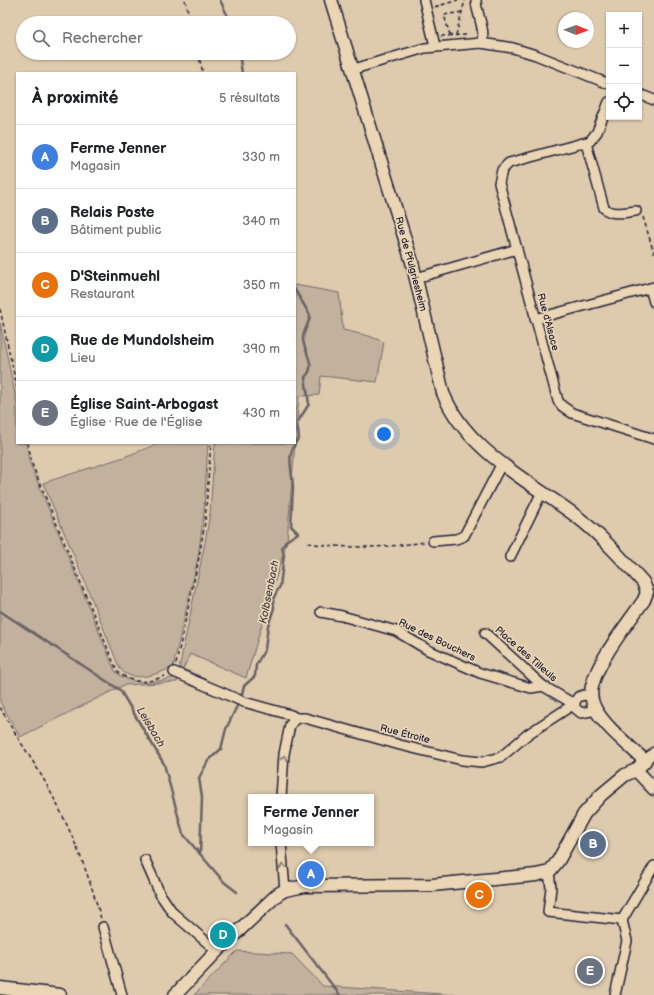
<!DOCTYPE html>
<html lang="fr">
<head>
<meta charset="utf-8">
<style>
	body { margin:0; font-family:"Balsamiq Sans",sans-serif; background:#f6f6f6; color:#202124 }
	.controls { position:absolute; right:12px; top:12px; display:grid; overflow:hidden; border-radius:0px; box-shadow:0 1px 3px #0004 }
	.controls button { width:36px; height:36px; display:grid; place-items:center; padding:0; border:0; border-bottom:1px solid #e0e0e0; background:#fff; color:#202124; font:20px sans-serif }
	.compass { position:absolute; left:558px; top:12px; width:36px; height:36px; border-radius:50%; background:#fff; box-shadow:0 1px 3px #0004; rotate:91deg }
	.you { position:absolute; left:384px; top:434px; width:14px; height:14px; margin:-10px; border:3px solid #fff; border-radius:50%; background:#1a73e8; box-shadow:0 0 0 6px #1a73e833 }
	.badge { display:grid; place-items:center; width:26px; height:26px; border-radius:50%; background:#d93025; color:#fff; font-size:13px; font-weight:700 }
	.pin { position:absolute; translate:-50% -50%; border:2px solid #fff; box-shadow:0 1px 4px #0006 }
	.popup { position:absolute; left:248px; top:794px; width:126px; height:52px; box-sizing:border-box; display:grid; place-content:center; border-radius:0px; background:#fff; filter:drop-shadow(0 1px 3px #0005); font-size:13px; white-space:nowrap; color:#757577 }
	.popup b { font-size:15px; color:#202124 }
	.popup::after { content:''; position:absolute; left:50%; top:100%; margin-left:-8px; border:8px solid transparent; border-top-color:#fff }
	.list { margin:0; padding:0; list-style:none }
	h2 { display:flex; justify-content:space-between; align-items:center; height:52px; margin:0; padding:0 16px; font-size:17px }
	h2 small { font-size:13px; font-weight:400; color:#757577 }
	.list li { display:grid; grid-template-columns:26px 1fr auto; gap:12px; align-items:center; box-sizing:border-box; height:64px; padding:0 16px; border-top:1px solid #e0e0e0 }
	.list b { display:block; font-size:15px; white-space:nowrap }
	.list p { margin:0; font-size:13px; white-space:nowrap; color:#757577 }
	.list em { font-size:13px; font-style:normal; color:#757577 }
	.icon { flex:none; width:22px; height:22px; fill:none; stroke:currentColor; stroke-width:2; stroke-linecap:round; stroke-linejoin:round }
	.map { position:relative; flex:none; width:654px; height:995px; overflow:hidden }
	.search { position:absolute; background:#fff; box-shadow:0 1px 3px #0004; left:16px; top:16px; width:280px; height:44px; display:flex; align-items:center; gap:10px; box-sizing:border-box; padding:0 14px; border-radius:22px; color:#757577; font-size:15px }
	.panel { position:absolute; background:#fff; box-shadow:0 1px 3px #0004; left:16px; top:72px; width:280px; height:372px; border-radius:0px }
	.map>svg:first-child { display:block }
</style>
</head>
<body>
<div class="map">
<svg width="654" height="995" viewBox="0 0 654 995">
	<rect width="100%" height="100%" fill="#decaad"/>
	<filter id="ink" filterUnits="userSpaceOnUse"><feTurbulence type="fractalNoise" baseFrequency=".025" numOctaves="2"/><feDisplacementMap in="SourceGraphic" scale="8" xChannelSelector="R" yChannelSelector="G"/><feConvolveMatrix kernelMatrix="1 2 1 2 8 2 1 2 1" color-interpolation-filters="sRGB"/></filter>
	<g filter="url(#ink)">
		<!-- green -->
		<g fill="#c2b19c" stroke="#726a6c">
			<polygon points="295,285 339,293 343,330 369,336 384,342 377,382 321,376 319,395 299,396 287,541 246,678 190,654 183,669 200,676 198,682 178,674 205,542 210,513 215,443 295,443"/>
			<path d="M0,323L17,403V443H26L29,461L115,671C131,688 160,682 179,676L177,682L124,685L20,737L0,702Z"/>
			<path d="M160,443H208L204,512L198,558L173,667C158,674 130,685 119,667L78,565L43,483L124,457Z"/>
			<polygon points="237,951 292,954 323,986 456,995 194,995"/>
		</g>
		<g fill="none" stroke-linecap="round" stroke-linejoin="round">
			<!-- stream -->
			<g stroke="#696266" stroke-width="2.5">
				<polyline points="220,0 231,23"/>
				<polyline points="239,53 242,73"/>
				<polyline points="0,611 120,690 164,764 183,834 224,882 237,892"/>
				<path d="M241,698L244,686L255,676L256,665L265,649L268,626L274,608L273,599L280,586L284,555L282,548L286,541L298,533L291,526C292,513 292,501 293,489C293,469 284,456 299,438L297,423L309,404L305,377C318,366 303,351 303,339C303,330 310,323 310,315L295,290"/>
				<polyline points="200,854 202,797 199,778 208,761 221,749 226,729 239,702"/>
				<polyline points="285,924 340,995"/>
			</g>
			<defs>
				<g id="street">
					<polyline points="424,0 435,46"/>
					<path d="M476,0C476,13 487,32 481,43"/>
					<polyline points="354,69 425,48 481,43 513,48 536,55 609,84"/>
					<polyline points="639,94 654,100"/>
					<polyline points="609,102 597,132 590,141 509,163 502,170 499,183 558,401 562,406 572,413 654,439"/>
					<path d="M586,143L604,208C612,216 626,212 636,211"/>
					<polyline points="416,278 517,249"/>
					<polyline points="650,288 654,302"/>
					<polyline points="535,319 654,287"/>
					<polyline points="433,541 456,539 464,536 502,463"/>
					<polyline points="510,557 542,492"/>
					<polyline points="321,612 342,616 396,631 428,650 480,673 531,688 543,686"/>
					<polyline points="174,672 244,702 291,715 296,718"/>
					<polyline points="591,697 584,695 578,697 575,702 575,708 581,713 596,710"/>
					<polyline points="645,761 654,752"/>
					<polyline points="281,797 284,754 290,725 296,718 305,718 400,745 462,760 482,762 501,757 528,734 574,704 543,686 485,633"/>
					<polyline points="281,843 285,890"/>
					<polyline points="145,860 160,894 173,913 217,951"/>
					<polyline points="549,872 551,888 548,912 622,920"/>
					<polyline points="103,927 122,995"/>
					<polyline points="615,995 627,941 622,920 654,866"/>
				</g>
				<g id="secondary">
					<polyline points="636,770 654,789"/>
					<polyline points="0,988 60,995"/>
					<path d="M175,995L217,951L278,894L285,890L305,886L432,885L536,875L549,872L558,861L584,814L601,795L625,775L636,770L645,761C630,746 606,728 596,710C592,703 590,695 592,686C598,660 628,623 644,600L647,592L643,582C622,559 601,535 576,516C529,481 466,450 443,393L412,262L331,0"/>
				</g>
			</defs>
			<!-- street casing -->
			<use href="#street" stroke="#22223b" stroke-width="12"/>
			<!-- secondary casing -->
			<use href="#secondary" stroke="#22223b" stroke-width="15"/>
			<!-- path -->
			<g stroke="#22223b" stroke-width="1.5" stroke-dasharray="4 3" stroke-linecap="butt">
				<polyline points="185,0 191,23"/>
				<polyline points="435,7 458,0"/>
				<polyline points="450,35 444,15 462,12"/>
				<polyline points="456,35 465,0"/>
				<polyline points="441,36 465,35"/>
				<polyline points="198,53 203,73"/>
				<polyline points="643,217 654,253"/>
				<polyline points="0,309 17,388"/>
				<path d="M28,443L32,464L117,671C133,685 146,683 165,676"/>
				<path d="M308,543C348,549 385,548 425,542"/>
				<polyline points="176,664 198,563 205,522 211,443"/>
				<path d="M0,707C15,736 35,762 50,791C72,832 89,874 101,919"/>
			</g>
			<!-- street -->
			<use href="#street" stroke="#ead5b4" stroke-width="9"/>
			<!-- secondary -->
			<use href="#secondary" stroke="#ead5b4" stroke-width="12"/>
		</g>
		<!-- one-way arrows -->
		<defs><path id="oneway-chevron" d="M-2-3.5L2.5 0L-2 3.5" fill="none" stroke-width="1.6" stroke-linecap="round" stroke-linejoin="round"/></defs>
		<g stroke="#867c78">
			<use href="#oneway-chevron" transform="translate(284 758) rotate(-84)"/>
			<use href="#oneway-chevron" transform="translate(283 866) rotate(-96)"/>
		</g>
	</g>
	<g text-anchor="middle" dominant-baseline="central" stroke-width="3.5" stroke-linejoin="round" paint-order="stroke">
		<!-- street labels -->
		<g font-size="10" fill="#22223b" stroke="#ead5b4">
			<text transform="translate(411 264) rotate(75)">Rue de Pfulgriesheim</text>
			<text transform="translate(548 322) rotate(75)">Rue d'Alsace</text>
			<text transform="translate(437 640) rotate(26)">Rue des Bouchers</text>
			<text transform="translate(526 654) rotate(41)">Place des Tilleuls</text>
			<text transform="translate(405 734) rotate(14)">Rue Étroite</text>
		</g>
		<!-- water labels -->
		<g font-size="11" font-style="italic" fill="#464251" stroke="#ead5b4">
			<text transform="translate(269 592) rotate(-79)">Kolbsenbach</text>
			<text transform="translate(151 727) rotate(59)">Leisbach</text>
		</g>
	</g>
</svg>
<div class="controls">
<button>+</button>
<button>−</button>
<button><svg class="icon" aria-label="locate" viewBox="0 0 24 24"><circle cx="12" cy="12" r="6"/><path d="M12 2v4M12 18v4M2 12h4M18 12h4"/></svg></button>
</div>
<svg class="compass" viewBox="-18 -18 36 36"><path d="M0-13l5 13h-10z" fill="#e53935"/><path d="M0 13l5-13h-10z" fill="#757577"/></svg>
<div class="you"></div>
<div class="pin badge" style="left:311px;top:874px;background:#3f7fe0">A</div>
<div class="popup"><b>Ferme Jenner</b>Magasin</div>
<div class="pin badge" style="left:593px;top:844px;background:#5c6f8a">B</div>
<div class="pin badge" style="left:479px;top:895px;background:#e8710a">C</div>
<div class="pin badge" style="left:223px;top:935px;background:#0f9aa8">D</div>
<div class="pin badge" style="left:590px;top:971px;background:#6b7280">E</div>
<div class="search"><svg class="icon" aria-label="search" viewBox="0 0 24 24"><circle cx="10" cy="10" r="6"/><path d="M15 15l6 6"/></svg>Rechercher</div>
<section class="panel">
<h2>À proximité<small>5 résultats</small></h2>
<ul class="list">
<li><span class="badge" style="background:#3f7fe0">A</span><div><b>Ferme Jenner</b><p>Magasin</p></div><em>330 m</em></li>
<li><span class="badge" style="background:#5c6f8a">B</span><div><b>Relais Poste</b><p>Bâtiment public</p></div><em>340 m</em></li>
<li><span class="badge" style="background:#e8710a">C</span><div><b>D'Steinmuehl</b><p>Restaurant</p></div><em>350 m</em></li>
<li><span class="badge" style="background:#0f9aa8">D</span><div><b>Rue de Mundolsheim</b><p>Lieu</p></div><em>390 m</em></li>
<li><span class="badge" style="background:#6b7280">E</span><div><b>Église Saint-Arbogast</b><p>Église · Rue de l'Église</p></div><em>430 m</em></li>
</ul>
</section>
</div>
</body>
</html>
